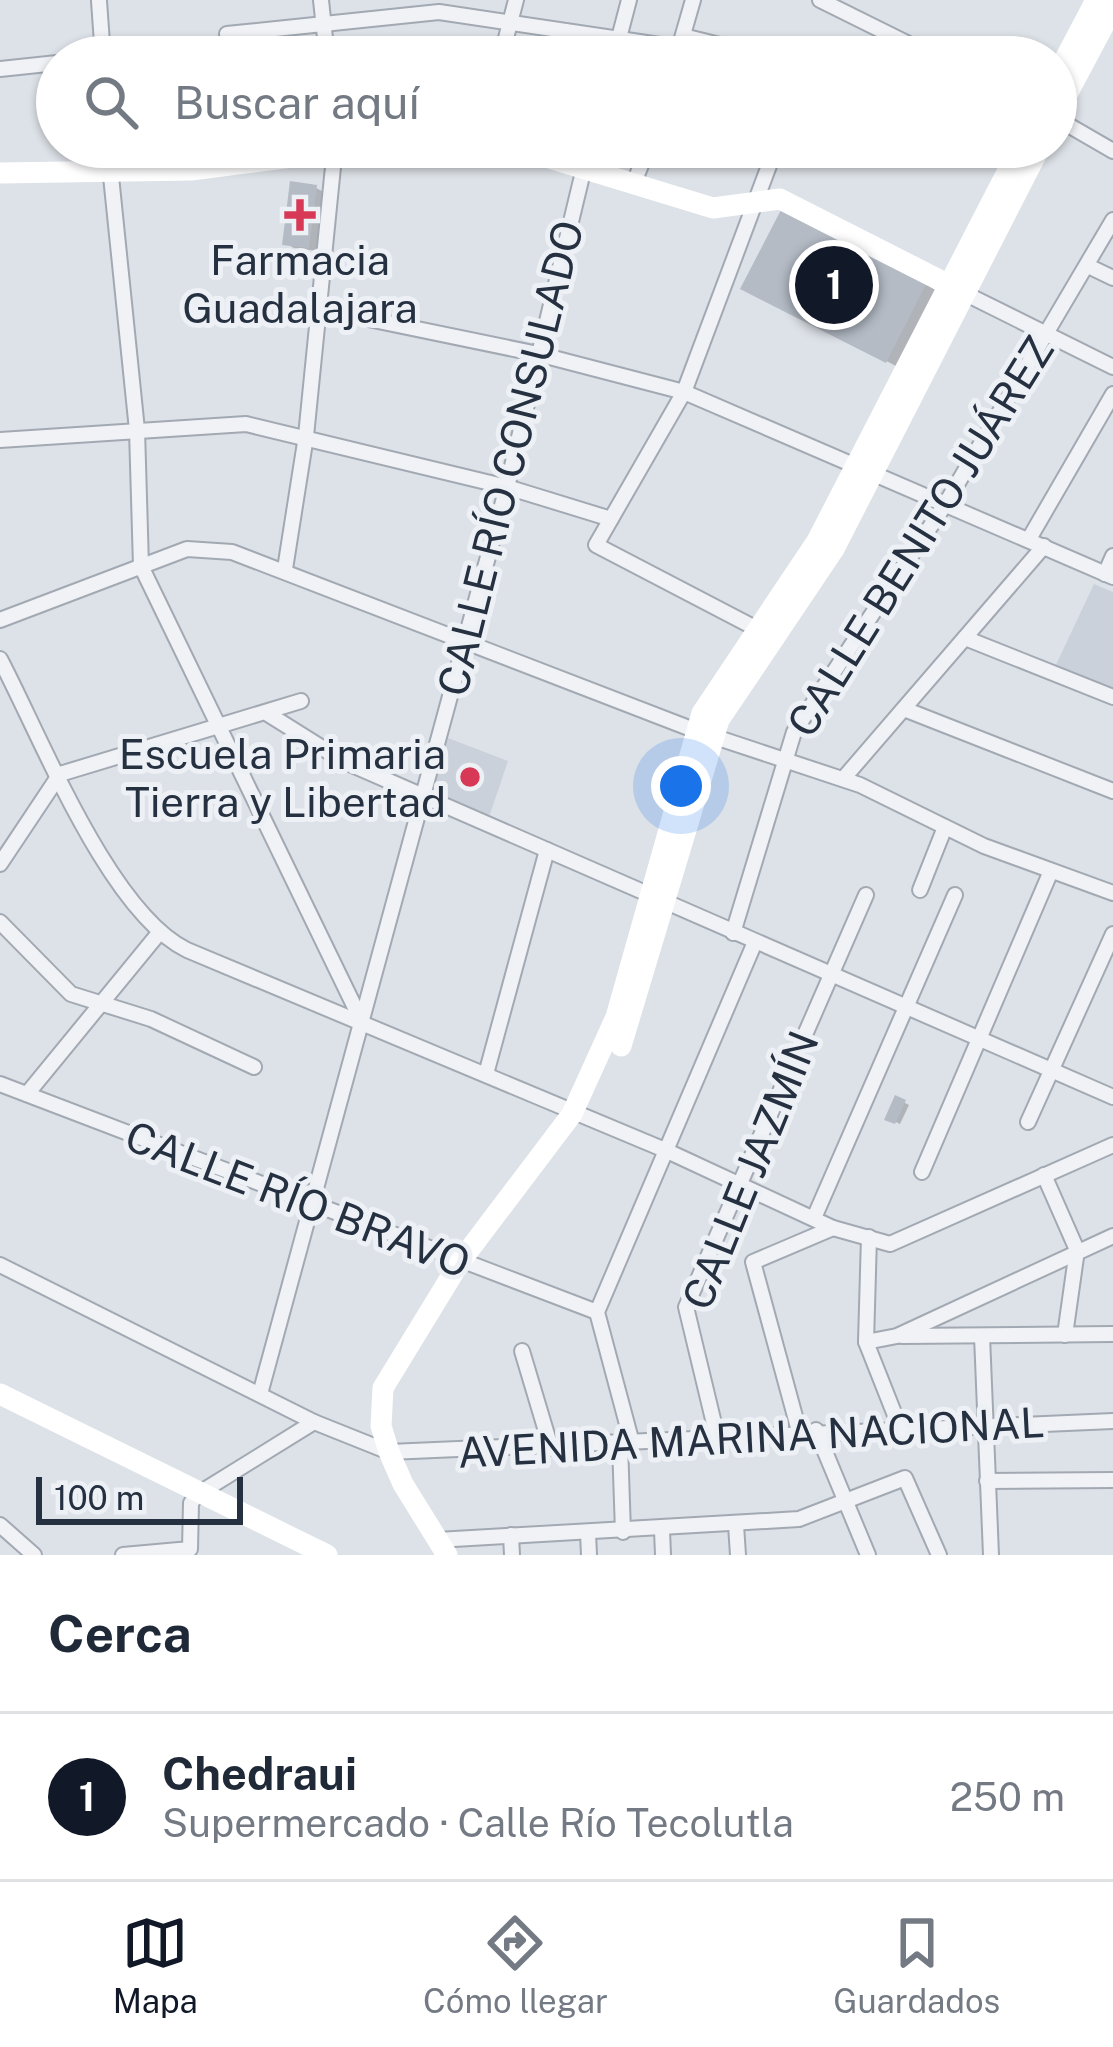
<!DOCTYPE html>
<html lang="es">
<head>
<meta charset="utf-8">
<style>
	body { margin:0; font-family:"Public Sans",sans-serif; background:#f6f6f7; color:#1f2937 }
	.scale { position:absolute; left:36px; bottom:30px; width:207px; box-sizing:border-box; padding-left:12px; border:6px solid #253040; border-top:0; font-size:33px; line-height:42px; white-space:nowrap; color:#253040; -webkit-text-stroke:9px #edf1f6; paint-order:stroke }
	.you { position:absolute; left:681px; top:786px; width:42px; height:42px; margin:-30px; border:9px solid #fff; border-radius:50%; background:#1a73e8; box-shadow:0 0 0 18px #1a73e833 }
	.badge { display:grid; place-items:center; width:78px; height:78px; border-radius:50%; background:#111827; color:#fff; font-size:39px; font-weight:700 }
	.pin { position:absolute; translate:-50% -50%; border:6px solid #fff; box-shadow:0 3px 12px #0006 }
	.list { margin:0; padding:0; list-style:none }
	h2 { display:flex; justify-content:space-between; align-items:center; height:156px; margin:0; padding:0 48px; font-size:51px }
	h2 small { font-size:39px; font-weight:400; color:#747a83 }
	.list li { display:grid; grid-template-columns:78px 1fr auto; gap:36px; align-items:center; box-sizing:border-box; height:168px; padding:0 48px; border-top:3px solid #e0e1e3 }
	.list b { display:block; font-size:45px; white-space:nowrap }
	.list p { margin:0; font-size:39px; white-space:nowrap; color:#747a83 }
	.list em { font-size:39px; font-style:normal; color:#747a83 }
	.icon { flex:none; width:66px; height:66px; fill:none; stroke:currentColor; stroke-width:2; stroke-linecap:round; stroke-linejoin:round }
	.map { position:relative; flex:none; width:1113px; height:1555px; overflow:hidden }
	.search { position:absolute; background:#fff; box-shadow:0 3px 9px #0004; left:36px; right:36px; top:36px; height:132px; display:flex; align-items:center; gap:30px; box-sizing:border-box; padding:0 42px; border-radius:66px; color:#747a83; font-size:45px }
	.sheet { height:324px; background:#fff }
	nav { display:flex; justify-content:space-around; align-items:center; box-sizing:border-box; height:168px; border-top:3px solid #e0e1e3; background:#fff; font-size:33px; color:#747a83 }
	nav a { display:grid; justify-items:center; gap:6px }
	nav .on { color:#111827 }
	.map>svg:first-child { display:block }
</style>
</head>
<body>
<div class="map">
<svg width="1113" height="1555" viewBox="0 0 1113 1555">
	<rect width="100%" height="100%" fill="#dde2e8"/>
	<!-- built -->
	<g fill="#cbd1da">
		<polygon points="1094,584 1113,592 1113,687 1055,667"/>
		<polygon points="448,738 508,761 489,817 432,794"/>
	</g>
	<!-- shadow -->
	<g fill="#0003">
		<polygon points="316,188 324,192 317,251 294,248 285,243"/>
		<polygon points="926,284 937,291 898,367 756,294"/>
		<polygon points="897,1099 909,1105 900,1124 888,1118"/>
	</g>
	<!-- building -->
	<g fill="#b4bbc5">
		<polygon points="290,181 317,185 309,248 282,245"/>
		<polygon points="782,208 927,282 886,363 740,289"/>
		<polygon points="895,1095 906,1100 895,1124 884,1120"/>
	</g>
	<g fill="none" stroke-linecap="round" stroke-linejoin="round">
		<defs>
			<g id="minor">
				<polyline points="321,0 327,57"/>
				<polyline points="820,0 935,57"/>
				<polyline points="99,1 103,57"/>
				<polyline points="227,34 439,12 680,48"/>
				<polyline points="683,36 728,47"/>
				<polyline points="678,52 693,0"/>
				<polyline points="501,57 516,0"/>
				<polyline points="614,57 629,0"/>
				<polyline points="0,69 57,63"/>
				<polyline points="1056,118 1113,151"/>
				<polyline points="108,147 137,430 141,566 361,1020"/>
				<polyline points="634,183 648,147"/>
				<polyline points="1088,266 1113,278"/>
				<polyline points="966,294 1113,367"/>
				<polyline points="320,309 538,354 684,392 1113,577"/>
				<polyline points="0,440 246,424 507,487 611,519"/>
				<polyline points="1029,539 1113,394"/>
				<polyline points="285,569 306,436 335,147"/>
				<polyline points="1105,574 1113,556"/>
				<polyline points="0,620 187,549 232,552 694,730 860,785 984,846 1113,893"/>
				<polyline points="759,630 596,545 684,392 776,147"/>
				<polyline points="965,638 1113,697"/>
				<path d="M0,659C41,737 109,912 187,950L665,1150L833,1228L890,1244L1113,1145"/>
				<polyline points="904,709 1113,791"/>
				<polyline points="268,714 343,761 1113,1097"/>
				<polyline points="843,779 1044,546"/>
				<polyline points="0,864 60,774 301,701"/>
				<polyline points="920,890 945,827"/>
				<polyline points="0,922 71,994 151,1019 254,1067"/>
				<polyline points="733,933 794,732 946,503 1113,220"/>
				<polyline points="486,1074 547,850"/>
				<polyline points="0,1084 597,1312"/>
				<polyline points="27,1094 159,933"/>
				<polyline points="1028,1122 1113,934"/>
				<polyline points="922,1172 1051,871"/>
				<polyline points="1044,1175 1077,1250 1065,1335"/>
				<polyline points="814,1218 955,895"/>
				<polyline points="869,1237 866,1342 900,1428"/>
				<polyline points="0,1265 314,1422 389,1452 1113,1421"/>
				<polyline points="902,1336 1113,1334"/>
				<polyline points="982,1336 991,1555"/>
				<polyline points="866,1342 897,1336 1113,1236"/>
				<polyline points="522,1351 551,1448"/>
				<polyline points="260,1394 507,487 589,147"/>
				<polyline points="816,1430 868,1555"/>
				<polyline points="799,1431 753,1262 833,1228"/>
				<polyline points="717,1436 686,1307 866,895"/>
				<polyline points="632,1443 597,1312 755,942"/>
				<polyline points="620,1444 623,1532"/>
				<polyline points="987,1481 1113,1480"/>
				<polyline points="0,1525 34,1555"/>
				<polyline points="736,1525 738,1555"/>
				<polyline points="662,1530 663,1555"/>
				<polyline points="588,1533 589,1555"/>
				<polyline points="511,1535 512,1555"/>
				<polyline points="437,1540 799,1519 905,1478 939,1555"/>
				<polyline points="123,1555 190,1549 191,1503 198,1494 314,1422"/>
			</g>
		</defs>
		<!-- minor casing -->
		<use href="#minor" stroke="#a2a9b2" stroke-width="18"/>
		<!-- minor -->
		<use href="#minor" stroke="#f0f2f6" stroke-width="14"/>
		<!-- secondary -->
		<g stroke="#fff" stroke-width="21">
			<polyline points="1056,76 1096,0"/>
			<polyline points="1056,115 1113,8"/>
			<polyline points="513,147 713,208 780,199 961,291"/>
			<polyline points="0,173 191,170 370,147"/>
			<polyline points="621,1046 719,720 834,549 1040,147"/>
			<polyline points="0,1394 327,1555"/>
			<polyline points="447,1555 403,1484 389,1452 381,1426 383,1388 460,1262 572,1114 616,1017 702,713 817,541 1020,147"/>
		</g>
	</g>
	<!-- markers -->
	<g fill="#d73856" stroke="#edf1f6" stroke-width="4.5">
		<path d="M294 197h12v12h12v12h-12v12h-12v-12h-12v-12h12z"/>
		<circle cx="470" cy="777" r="12"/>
	</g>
	<g text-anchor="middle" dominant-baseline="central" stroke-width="10" stroke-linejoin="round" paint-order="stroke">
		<!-- poi labels -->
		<g font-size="42" fill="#253040" stroke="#edf1f6">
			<text x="300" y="259">Farmacia<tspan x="300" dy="48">Guadalajara</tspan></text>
			<text x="446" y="753" text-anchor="end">Escuela Primaria<tspan x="446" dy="48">Tierra y Libertad</tspan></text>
		</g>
		<!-- street labels -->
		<g font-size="42" fill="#253040" stroke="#edf1f6">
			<text transform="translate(510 458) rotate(-76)">CALLE RÍO CONSULADO</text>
			<text transform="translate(920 536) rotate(-58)">CALLE BENITO JUÁREZ</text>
			<text transform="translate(750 1170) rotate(-68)">CALLE JAZMÍN</text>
			<text transform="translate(298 1199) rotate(21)">CALLE RÍO BRAVO</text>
			<text transform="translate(751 1437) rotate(-3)">AVENIDA MARINA NACIONAL</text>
		</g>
	</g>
</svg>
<div class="scale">100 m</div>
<div class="you"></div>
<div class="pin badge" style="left:834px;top:285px">1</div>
<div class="search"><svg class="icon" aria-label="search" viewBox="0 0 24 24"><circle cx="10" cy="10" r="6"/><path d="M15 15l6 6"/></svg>Buscar aquí</div>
</div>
<section class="sheet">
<h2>Cerca<small></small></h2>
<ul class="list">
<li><span class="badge">1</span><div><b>Chedraui</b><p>Supermercado · Calle Río Tecolutla</p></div><em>250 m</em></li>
</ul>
</section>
<nav>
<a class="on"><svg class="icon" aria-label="map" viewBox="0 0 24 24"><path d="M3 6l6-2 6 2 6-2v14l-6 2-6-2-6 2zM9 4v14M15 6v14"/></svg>Mapa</a>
<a><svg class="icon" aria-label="directions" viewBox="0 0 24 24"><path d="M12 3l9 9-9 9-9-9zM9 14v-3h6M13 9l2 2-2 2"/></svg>Cómo llegar</a>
<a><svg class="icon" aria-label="saved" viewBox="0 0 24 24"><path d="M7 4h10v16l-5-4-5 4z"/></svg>Guardados</a>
</nav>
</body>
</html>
